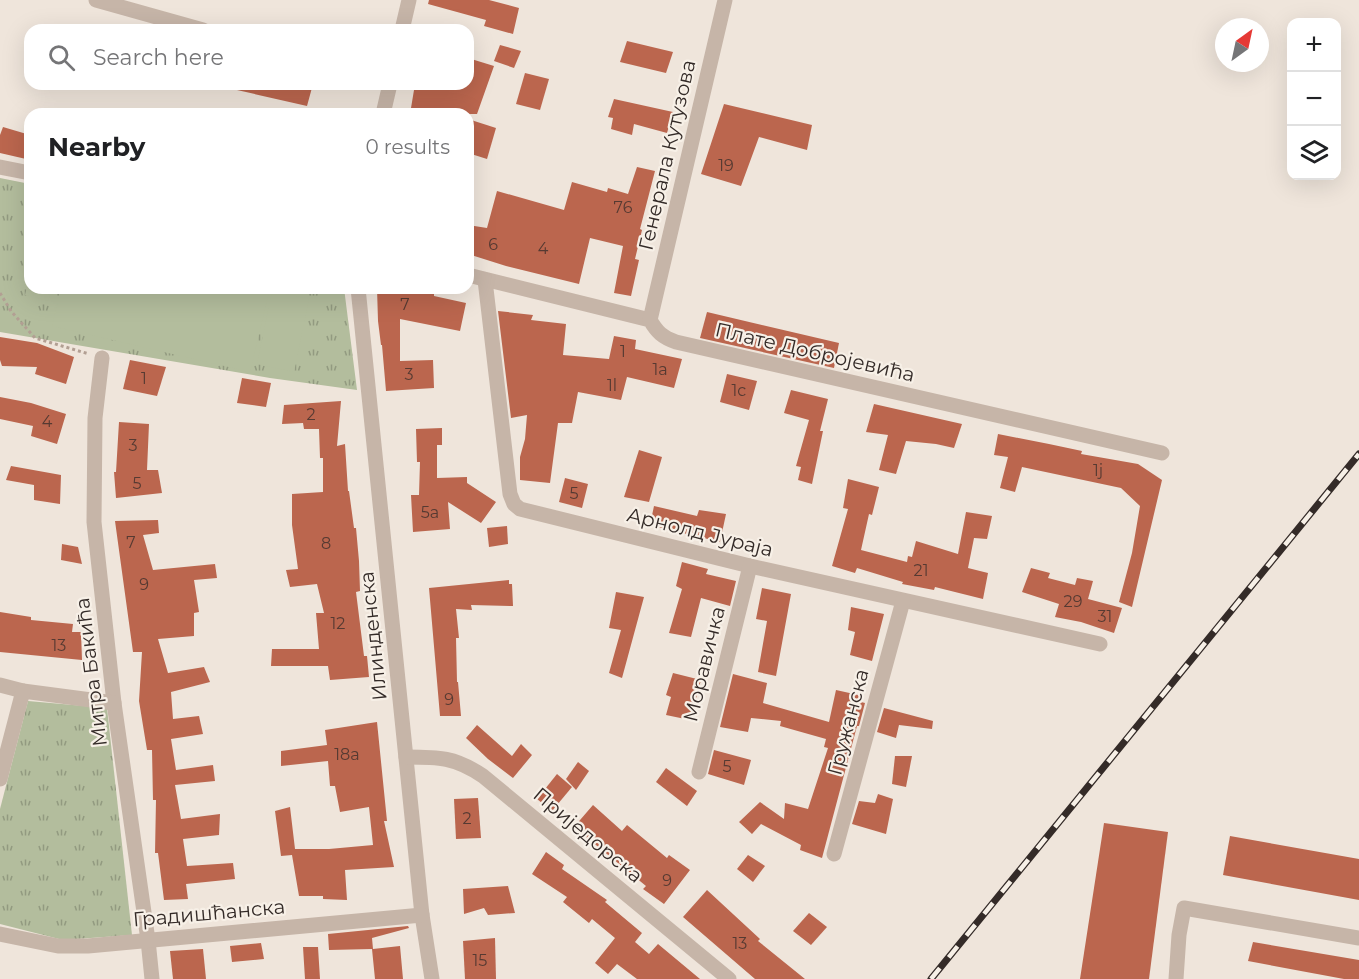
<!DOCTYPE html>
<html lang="en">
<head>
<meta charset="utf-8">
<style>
	body { margin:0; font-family:Montserrat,sans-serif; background:#f6f6f6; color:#202124 }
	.controls { position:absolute; right:18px; top:18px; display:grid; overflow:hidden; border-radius:12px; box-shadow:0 6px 24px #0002 }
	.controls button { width:54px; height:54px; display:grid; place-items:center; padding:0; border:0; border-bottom:2px solid #e0e0e0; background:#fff; color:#202124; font:30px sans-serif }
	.compass { position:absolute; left:1215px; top:18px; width:54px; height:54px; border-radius:50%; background:#fff; box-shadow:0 6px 24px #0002; rotate:33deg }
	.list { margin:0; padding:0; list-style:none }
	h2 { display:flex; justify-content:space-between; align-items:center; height:78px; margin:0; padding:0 24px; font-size:26px }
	h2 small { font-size:20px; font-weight:400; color:#757577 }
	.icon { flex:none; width:33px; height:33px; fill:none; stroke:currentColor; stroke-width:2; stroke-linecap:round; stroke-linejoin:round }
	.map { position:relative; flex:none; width:1359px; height:979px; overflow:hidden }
	.search { position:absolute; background:#fff; box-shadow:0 6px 24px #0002; left:24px; top:24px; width:450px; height:66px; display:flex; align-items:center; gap:15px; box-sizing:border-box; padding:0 21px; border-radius:18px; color:#757577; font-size:22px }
	.panel { position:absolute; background:#fff; box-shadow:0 6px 24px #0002; left:24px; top:108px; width:450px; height:186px; border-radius:18px }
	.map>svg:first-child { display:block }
</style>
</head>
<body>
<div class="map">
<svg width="1359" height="979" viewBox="0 0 1359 979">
	<defs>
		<pattern id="park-tufts" width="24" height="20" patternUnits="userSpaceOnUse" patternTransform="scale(1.5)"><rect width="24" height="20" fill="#b3bd9d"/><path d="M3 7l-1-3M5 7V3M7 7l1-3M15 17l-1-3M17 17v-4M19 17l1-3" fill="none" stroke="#929a80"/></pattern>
	</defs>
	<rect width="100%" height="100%" fill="#efe5db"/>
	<!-- park -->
	<g fill="url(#park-tufts)">
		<polygon points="0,178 30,184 30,288 344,288 357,390 270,378 0,332"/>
		<polygon points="28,701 107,708 132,935 63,940 0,924 0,809"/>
	</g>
	<!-- pitch -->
	<g fill="#b3bd9d">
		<polygon points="30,275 30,288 52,288 48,301 25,295"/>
		<polygon points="61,288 270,288 250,372 52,326"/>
		<polygon points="272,291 309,299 294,372 257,364"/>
	</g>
	<!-- building -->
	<g fill="#bb664e">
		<polygon points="429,0 489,0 519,8 513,34 484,26 486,20 428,4"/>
		<polygon points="627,41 673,52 666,73 620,62"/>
		<polygon points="500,45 521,51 514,68 494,61"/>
		<polygon points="468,58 494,66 477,114 410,114 415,84 468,84"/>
		<polygon points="525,73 549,79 540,110 516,104"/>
		<polygon points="238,84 313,84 307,106 237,90"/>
		<polygon points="614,99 673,112 667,133 634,124 632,135 611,129 613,118 608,117"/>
		<polygon points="724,104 812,125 807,150 759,137 741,186 701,174"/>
		<polygon points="468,119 496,128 487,159 468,153"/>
		<polygon points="3,127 30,135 30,145 26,159 0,153 0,135"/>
		<polygon points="637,167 655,171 640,229 642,230 635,259 639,260 631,296 614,293 623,246 590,238 579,284 506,266 468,254 468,225 487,228 497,191 564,210 572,182 607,192 608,188 628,194"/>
		<polygon points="377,288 396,288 434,294 434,296 466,303 460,331 400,319 400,361 433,360 434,388 386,391 382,345 381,345 378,321"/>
		<polygon points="498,311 533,315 531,320 566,324 563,355 609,359 614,336 636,340 635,349 682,359 674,388 627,377 621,400 578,392 572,423 558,423 550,483 520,480 520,457 525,439 527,415 511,418"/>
		<polygon points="707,312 839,343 834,368 700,338"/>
		<polygon points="0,337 37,343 74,357 66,384 35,374 37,367 2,366 0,360"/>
		<polygon points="130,360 166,367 157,396 123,389"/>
		<polygon points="727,374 757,381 749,410 720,402"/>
		<polygon points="242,378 271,383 266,407 237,403"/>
		<polygon points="791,390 828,399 820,431 823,431 812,484 798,480 801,467 796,466 809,420 784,413"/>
		<polygon points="0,397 31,403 66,414 57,444 31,436 33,426 0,419"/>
		<polygon points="341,401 337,446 345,444 348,491 349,491 354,528 356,528 359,561 360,591 356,592 364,656 367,656 369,677 330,680 328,666 271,666 272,649 319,649 316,613 324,613 317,584 290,587 286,570 298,569 292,525 292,494 323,492 323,458 320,458 319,429 304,429 303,423 282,424 284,405"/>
		<polygon points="874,404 962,424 954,448 936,444 906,441 896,474 879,470 888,435 866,432"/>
		<polygon points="119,422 149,424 147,470 158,470 162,493 116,498 114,472 116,472"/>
		<polygon points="442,428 442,445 437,445 437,478 467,477 467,483 496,502 481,523 448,502 450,529 413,532 411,495 419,495 420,462 417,462 416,429"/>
		<polygon points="998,434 1049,444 1082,451 1081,454 1138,464 1162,480 1132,607 1119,602 1132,553 1140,506 1121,488 1022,467 1015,492 1000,488 1008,457 994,455"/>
		<polygon points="639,450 662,457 649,502 624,497"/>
		<polygon points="11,466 61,475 60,504 34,500 34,485 6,480"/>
		<polygon points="565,478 588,484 582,508 559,502"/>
		<polygon points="848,479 879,487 872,515 869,514 861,550 907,562 908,556 912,557 916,541 958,554 966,512 992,516 987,539 974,538 968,568 988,573 983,599 935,587 934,590 902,584 903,582 857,568 855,573 832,566 848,509 843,508"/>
		<polygon points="654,506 697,516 699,510 726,514 720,542 650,525"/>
		<polygon points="158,520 159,533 143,535 153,570 215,564 217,578 194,580 199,612 194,613 194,636 158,639 168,673 204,667 210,682 171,692 173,719 199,716 203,734 171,739 176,770 213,765 215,781 175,785 181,819 220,814 219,835 183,839 187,866 233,863 235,879 186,884 188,899 164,900 158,853 155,853 156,800 153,800 152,750 147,750 139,701 142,652 133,652 115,521"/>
		<polygon points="507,526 508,544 489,547 487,528"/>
		<polygon points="62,544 78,547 82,564 61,560"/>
		<polygon points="682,562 708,569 706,574 736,581 730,606 701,598 691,637 669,633 682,589 676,586"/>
		<polygon points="1031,568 1050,573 1048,578 1075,585 1077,578 1093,581 1088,599 1122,608 1114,633 1081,622 1055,617 1059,604 1022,592"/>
		<polygon points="509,580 509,584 512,584 513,606 471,605 472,610 456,609 459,638 456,638 457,682 458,682 461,716 440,716 429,588"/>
		<polygon points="762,588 791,594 776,676 758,672 767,621 756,619"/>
		<polygon points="616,592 644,597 622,678 609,673 621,630 609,628"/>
		<polygon points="851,607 884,614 872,661 850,655 855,632 848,630"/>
		<polygon points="0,612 31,617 31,620 73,624 72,632 81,632 82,660 0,652"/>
		<polygon points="673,673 701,680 690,720 666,715 671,697 666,695"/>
		<polygon points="733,674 767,683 763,703 829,722 836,690 863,696 861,702 865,703 859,726 857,726 822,858 800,850 801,845 761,824 752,834 739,822 760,802 784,819 785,803 808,809 828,748 824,747 826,739 780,726 781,721 751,718 748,732 720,727"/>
		<polygon points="884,708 933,721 932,729 899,725 896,738 877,732"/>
		<polygon points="377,722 387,821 384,821 394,867 345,870 347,900 323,899 323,896 299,896 292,855 281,856 275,811 290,807 295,849 329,849 373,845 369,807 340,812 335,786 330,786 328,761 281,766 281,751 327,745 325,730"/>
		<polygon points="477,725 512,756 521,744 532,755 513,778 488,759 466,738"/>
		<polygon points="714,750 751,760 744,785 708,774"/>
		<polygon points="895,756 912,756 906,787 892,784"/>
		<polygon points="578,762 589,771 576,790 566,779"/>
		<polygon points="666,768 697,791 687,806 656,782"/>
		<polygon points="557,774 572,787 552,811 537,799"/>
		<polygon points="878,794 893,799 886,834 852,824 859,801 875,803"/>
		<polygon points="478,798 481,838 456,839 454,799"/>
		<polygon points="593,805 622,831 627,825 667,858 669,855 690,870 664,904 643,889 646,886 574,827"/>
		<polygon points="1104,823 1168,832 1149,979 1080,979"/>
		<polygon points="1230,836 1359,859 1359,900 1223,875"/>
		<polygon points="546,852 564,865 562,869 607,900 605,902 642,933 635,942 649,954 658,944 700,979 637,979 617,964 608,974 595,963 615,938 592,919 589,923 563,902 567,897 532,874"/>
		<polygon points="748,855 765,866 753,882 737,869"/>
		<polygon points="508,886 515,913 488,915 484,908 464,914 463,889"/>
		<polygon points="707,890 760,939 758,941 805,979 755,979 683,917"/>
		<polygon points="809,913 827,927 811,945 793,931"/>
		<polygon points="408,926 409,928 372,938 373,949 400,946 403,979 375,979 372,949 329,950 328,934"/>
		<polygon points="495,938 496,979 465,979 463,941"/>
		<polygon points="1253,942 1359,960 1359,979 1344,979 1248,961"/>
		<polygon points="261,943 264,959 232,962 230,946"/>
		<polygon points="303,947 318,947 320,979 305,979"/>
		<polygon points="203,949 206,979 173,979 170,951"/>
	</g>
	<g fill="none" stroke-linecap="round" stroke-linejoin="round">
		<!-- path -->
		<polyline stroke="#b29f93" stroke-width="3" stroke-dasharray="3 3" stroke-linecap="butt" points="0,293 11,311 35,338 89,354"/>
		<!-- minor -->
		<g stroke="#c6b5a8" stroke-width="15">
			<polyline points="96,0 203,30"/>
			<polyline points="402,30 409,0"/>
			<polyline points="383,114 390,84"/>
			<polyline points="0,167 30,173"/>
			<path d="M468,275L650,320C657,332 662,337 676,342L1162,453"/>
			<polyline points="485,280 510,494 514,504 520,509 750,566 1100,644"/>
			<polyline points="358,288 422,915 432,979"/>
			<polyline points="650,320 725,0"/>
			<polyline points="102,358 95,418 94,522 114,703 148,940 152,979"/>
			<polyline points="0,685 23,691 114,703"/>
			<path d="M406,757C439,757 455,757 483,776L729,979"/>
			<polyline points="699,772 750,566"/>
			<polyline points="0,779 23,691"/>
			<polyline points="834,854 903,601"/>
			<polyline points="0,934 58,946 88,946 422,915"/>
			<polyline points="1176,979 1179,935 1184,908 1359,938"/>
		</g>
		<defs>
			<polyline id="rail" points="931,979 1359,454"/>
		</defs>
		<!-- rail casing -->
		<use href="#rail" stroke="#342b28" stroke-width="7"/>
		<!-- rail -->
		<use href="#rail" stroke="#f7f0e7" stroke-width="4.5" stroke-dasharray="14" stroke-linecap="butt"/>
	</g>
	<g text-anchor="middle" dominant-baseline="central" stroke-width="4.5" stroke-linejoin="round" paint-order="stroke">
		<!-- number labels -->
		<g font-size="16" fill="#563a32">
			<text x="726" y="165">19</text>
			<text x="623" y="207">76</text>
			<text x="493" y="244">6</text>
			<text x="543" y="248">4</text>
			<text x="405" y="304">7</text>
			<text x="623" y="351">1</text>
			<text x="660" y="369">1a</text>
			<text x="409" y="374">3</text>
			<text x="144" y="378">1</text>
			<text x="612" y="385">1l</text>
			<text x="739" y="390">1c</text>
			<text x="311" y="414">2</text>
			<text x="47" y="421">4</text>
			<text x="133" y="445">3</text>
			<text x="1098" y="470">1j</text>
			<text x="137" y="483">5</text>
			<text x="574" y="493">5</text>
			<text x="430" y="512">5a</text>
			<text x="131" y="542">7</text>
			<text x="326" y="543">8</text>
			<text x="921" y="570">21</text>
			<text x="144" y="584">9</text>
			<text x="1073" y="601">29</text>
			<text x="1105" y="616">31</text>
			<text x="338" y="623">12</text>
			<text x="59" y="645">13</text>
			<text x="449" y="699">9</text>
			<text x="347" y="754">18a</text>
			<text x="727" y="766">5</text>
			<text x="467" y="818">2</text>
			<text x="667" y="880">9</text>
			<text x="740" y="943">13</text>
			<text x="480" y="960">15</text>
		</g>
		<!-- street labels -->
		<g font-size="20" fill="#342b28" stroke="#f7f0e7">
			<text transform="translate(667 155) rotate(-77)">Генерала Кутузова</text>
			<text transform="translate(815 352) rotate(13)">Плате Добројевића</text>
			<text transform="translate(700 532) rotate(14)">Арнолд Јураја</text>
			<text transform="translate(373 636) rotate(-96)">Илинденска</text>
			<text transform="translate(704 664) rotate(-76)">Моравичка</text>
			<text transform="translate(91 672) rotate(-97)">Митра Бакића</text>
			<text transform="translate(848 722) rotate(-75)">Гружанска</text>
			<text transform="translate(588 835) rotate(40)">Приједорска</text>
			<text transform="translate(209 913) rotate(-5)">Градишћанска</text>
		</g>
	</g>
</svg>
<div class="controls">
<button>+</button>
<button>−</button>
<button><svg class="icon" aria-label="layers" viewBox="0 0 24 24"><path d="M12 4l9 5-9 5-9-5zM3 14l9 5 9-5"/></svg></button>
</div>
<svg class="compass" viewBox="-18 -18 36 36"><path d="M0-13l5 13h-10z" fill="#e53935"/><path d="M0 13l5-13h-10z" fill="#757577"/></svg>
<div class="search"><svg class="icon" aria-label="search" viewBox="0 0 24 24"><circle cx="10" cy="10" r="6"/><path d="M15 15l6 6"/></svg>Search here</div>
<section class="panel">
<h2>Nearby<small>0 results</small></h2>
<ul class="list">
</ul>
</section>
</div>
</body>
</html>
